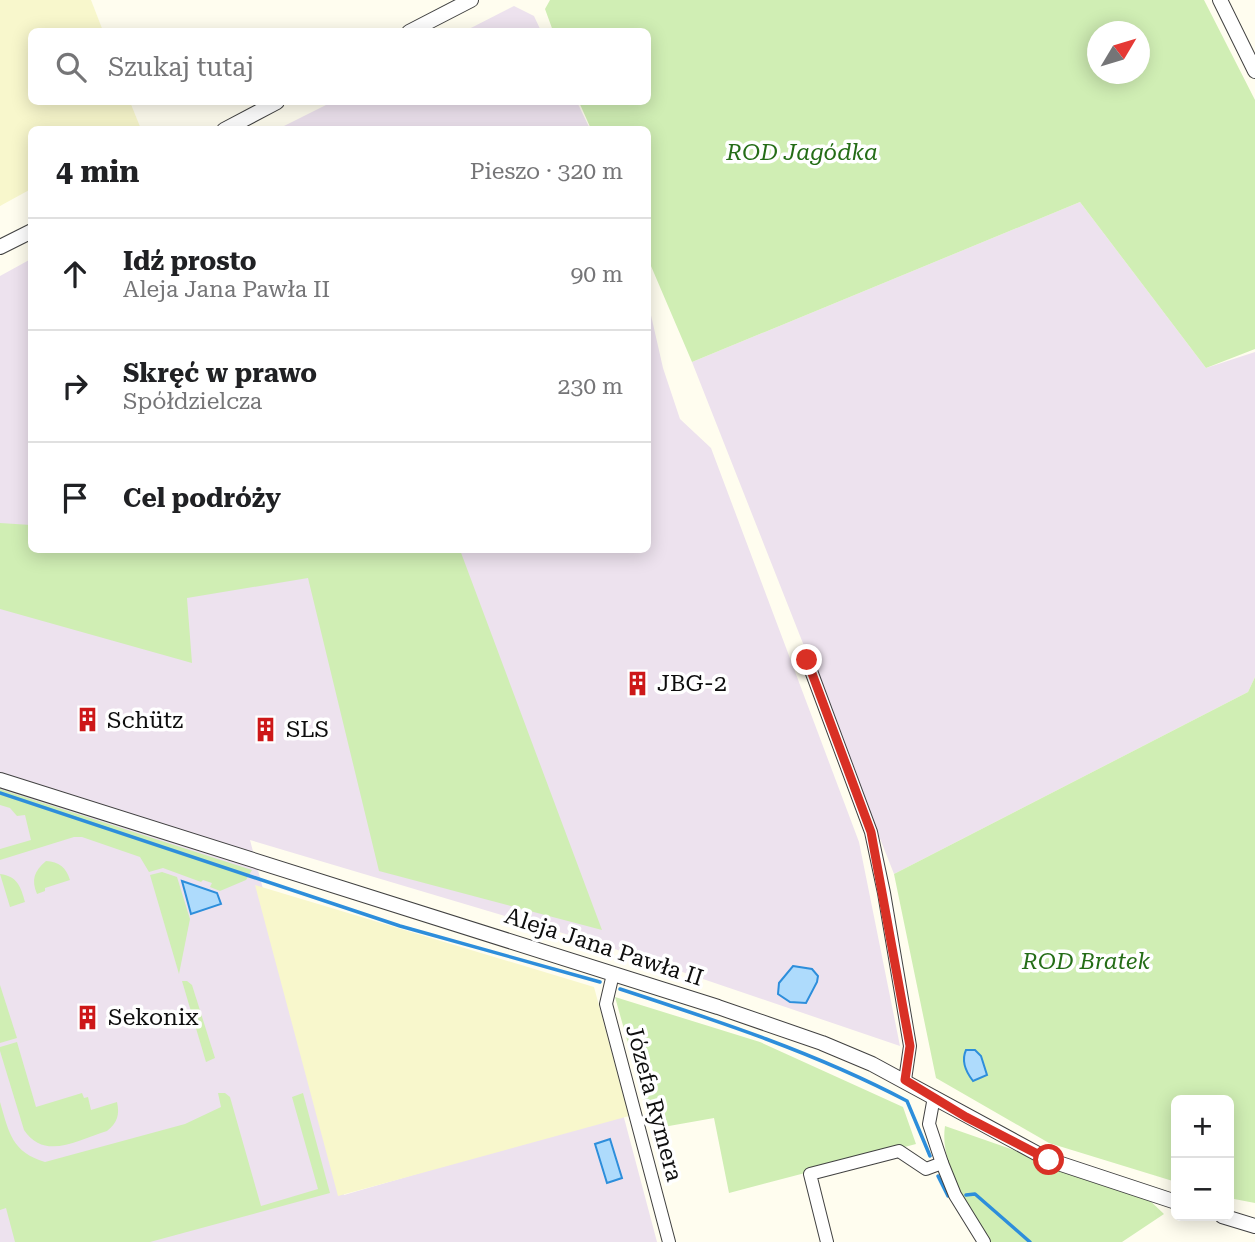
<!DOCTYPE html>
<html lang="pl">
<head>
<meta charset="utf-8">
<style>
	body { margin:0; font-family:"Roboto Serif",serif; background:#f6f6f6; color:#202124 }
	.controls { position:absolute; right:21px; bottom:21px; display:grid; overflow:hidden; border-radius:10px; box-shadow:0 4px 18px #0003 }
	.controls button { width:63px; height:63px; display:grid; place-items:center; padding:0; border:0; border-bottom:2px solid #e0e0e0; background:#fff; color:#202124; font:35px sans-serif }
	.compass { position:absolute; left:1087px; top:21px; width:63px; height:63px; border-radius:50%; background:#fff; box-shadow:0 4px 18px #0003; rotate:52deg }
	.stop { position:absolute; width:21px; height:21px; margin:-16px; border:5px solid #d93025; border-radius:50%; background:#fff }
	.stop.end { background:#d93025; border-color:#fff; box-shadow:0 2px 7px #0008 }
	.list { margin:0; padding:0; list-style:none }
	h2 { display:flex; justify-content:space-between; align-items:center; height:91px; margin:0; padding:0 28px; font-size:30px }
	h2 small { font-size:23px; font-weight:400; color:#757577 }
	.list li { display:grid; grid-template-columns:46px 1fr auto; gap:21px; align-items:center; box-sizing:border-box; height:112px; padding:0 28px; border-top:2px solid #e0e0e0 }
	.list b { display:block; font-size:26px; white-space:nowrap }
	.list p { margin:0; font-size:23px; white-space:nowrap; color:#757577 }
	.list em { font-size:23px; font-style:normal; color:#757577 }
	.icon { flex:none; width:38px; height:38px; fill:none; stroke:currentColor; stroke-width:2; stroke-linecap:round; stroke-linejoin:round }
	.map { position:relative; flex:none; width:1255px; height:1242px; overflow:hidden }
	.search { position:absolute; background:#fff; box-shadow:0 4px 18px #0003; left:28px; top:28px; width:623px; height:77px; display:flex; align-items:center; gap:18px; box-sizing:border-box; padding:0 24px; border-radius:10px; color:#757577; font-size:26px }
	.panel { position:absolute; background:#fff; box-shadow:0 4px 18px #0003; left:28px; top:126px; width:623px; height:427px; border-radius:10px }
	.map>svg:first-child { display:block }
</style>
</head>
<body>
<div class="map">
<svg width="1255" height="1242" viewBox="0 0 1255 1242">
	<rect width="100%" height="100%" fill="#fffdef"/>
	<!-- industrial -->
	<g fill="#ede2ee">
		<polygon points="514,6 534,16 541,31 465,31"/>
		<polygon points="332,102 577,102 590,129 278,129"/>
		<polygon points="1080,202 1206,368 1255,352 1255,677 1248,692 894,874 692,362"/>
		<polygon points="31,259 32,550 648,550 648,302 663,368 680,419 711,448 859,842 900,1046 606,946 250,840 344,1195 623,1114 657,1242 0,1242 0,276"/>
	</g>
	<!-- farmland -->
	<g fill="#f8f7cc">
		<polygon points="0,0 91,0 103,31 32,32 32,102 130,102 141,129 32,130 31,189 0,206"/>
		<polygon points="255,885 594,987 629,1116 338,1196"/>
	</g>
	<!-- green -->
	<g fill="#d0eeb4" fill-rule="evenodd">
		<path d="M550,0H1204L1255,100V349L1206,368L1080,202L692,362L648,259V130L591,129L579,102H648V32L553,31L545,9ZM1098,32H1140V74H1098Z"/>
		<polygon points="0,523 31,525 32,550 460,550 602,930 379,871 308,578 187,598 192,663 0,609"/>
		<polygon points="1255,677 1255,1203 1229,1198 1229,1100 1176,1100 1176,1182 1049,1143 936,1078 894,874 1248,692"/>
		<polygon points="0,789 252,870 246,880 220,891 210,887 212,883 203,880 201,882 163,868 149,872 140,857 82,837 74,837 0,860 0,849 31,840 25,815 17,816 10,808 0,805"/>
		<path d="M46,861C59,862 66,867 70,880L45,888V891L37,894C31,880 34,871 46,861Z"/>
		<polygon points="162,872 177,877 190,919 179,974 150,875"/>
		<path d="M0,874C18,876 21,888 25,902L10,907Z"/>
		<polygon points="182,981 187,981 192,985 215,1058 206,1062"/>
		<polygon points="0,985 17,1038 0,1043"/>
		<polygon points="615,997 760,1042 903,1107 916,1144 729,1193 714,1118 652,1129"/>
		<path d="M17,1042L36,1107L82,1093L84,1098L88,1097L91,1110L117,1102C120,1115 117,1123 107,1131C77,1140 45,1161 24,1130L0,1051V1047Z"/>
		<path d="M218,1093H225L230,1097L261,1206L318,1189L292,1097L303,1093L330,1193L150,1242H15L6,1208L0,1210V1102C9,1133 12,1152 45,1162L185,1124L221,1107Z"/>
		<path d="M945,1126L1145,1196L1164,1214L1122,1242H990C971,1210 939,1165 945,1126Z"/>
	</g>
	<!-- water -->
	<g fill="#aedbfc" stroke="#2d8edb" stroke-width="2">
		<polygon points="182,881 217,893 221,904 191,914"/>
		<polygon points="793,966 812,969 818,976 817,982 806,1003 790,1002 778,994 779,983"/>
		<path d="M966,1050H975L981,1056L987,1075L973,1081C966,1072 961,1061 966,1050Z"/>
		<polygon points="610,1139 622,1178 607,1183 595,1144"/>
	</g>
	<g fill="none" stroke-linecap="round" stroke-linejoin="round">
		<!-- stream -->
		<g stroke="#2d8edb" stroke-width="3.5">
			<polyline points="0,793 400,926 600,982"/>
			<path d="M620,989C718,1021 816,1053 907,1101L930,1156"/>
			<polyline points="938,1176 948,1196"/>
			<polyline points="966,1195 975,1194 1030,1242"/>
		</g>
		<defs>
			<g id="minor">
				<polyline points="807,660 871,832 884,893 910,1046 905,1080"/>
				<polyline points="613,974 606,1004 669,1242"/>
				<polyline points="934,1097 929,1124 942,1163 955,1195 984,1242"/>
				<polyline points="827,1242 810,1174 899,1151 926,1169 942,1163"/>
			</g>
			<g id="tertiary">
				<polyline points="1220,0 1255,71"/>
				<polyline points="409,32 471,0"/>
				<polyline points="224,130 277,102"/>
				<polyline points="0,247 32,231"/>
				<polyline points="0,780 718,1007 822,1043 872,1064 1049,1160 1176,1202"/>
				<polyline points="1222,1216 1255,1226"/>
			</g>
		</defs>
		<!-- minor casing -->
		<use href="#minor" stroke="#414141" stroke-width="14"/>
		<!-- tertiary casing -->
		<use href="#tertiary" stroke="#414141" stroke-width="16"/>
		<!-- minor -->
		<use href="#minor" stroke="#fff" stroke-width="12"/>
		<!-- tertiary -->
		<use href="#tertiary" stroke="#fff" stroke-width="14"/>
	</g>
	<g fill="none" stroke-linecap="round" stroke-linejoin="round">
		<!-- route -->
		<polyline stroke="#d93025" stroke-width="9" points="807,660 871,832 910,1046 905,1080 966,1117 1049,1160"/>
	</g>
	<!-- icons -->
	<defs>
		<symbol id="building-bare" viewBox="-9 -9 18 18"><path d="M-4-6H4V6H1V3H-1V6H-4ZM-2.5-4.3h1.7v1.8h-1.7ZM.8-4.3h1.7v1.8H.8ZM-2.5-1h1.7V.8h-1.7ZM.8-1h1.7V.8H.8Z" fill="#cd1718" stroke="#fff" stroke-width="2.5" paint-order="stroke"/></symbol>
	</defs>
	<g fill-rule="evenodd">
		<use href="#building-bare" x="620" y="666" width="35" height="35"/>
		<use href="#building-bare" x="70" y="702" width="35" height="35"/>
		<use href="#building-bare" x="248" y="712" width="35" height="35"/>
		<use href="#building-bare" x="70" y="1000" width="35" height="35"/>
	</g>
	<g text-anchor="middle" dominant-baseline="central" stroke-width="7" stroke-linejoin="round" paint-order="stroke">
		<!-- park labels -->
		<g font-size="23" font-style="italic" fill="#256d17" stroke="#fff">
			<text x="802" y="152">ROD Jagódka</text>
			<text x="1086" y="961">ROD Bratek</text>
		</g>
		<!-- poi labels -->
		<g font-size="23" fill="#0e0e0e" stroke="#fff" text-anchor="start">
			<text x="657" y="683">JBG-2</text>
			<text x="107" y="720">Schütz</text>
			<text x="286" y="729">SLS</text>
			<text x="108" y="1017">Sekonix</text>
		</g>
		<!-- street labels -->
		<g font-size="23" fill="#0e0e0e" stroke="#fff">
			<text transform="translate(604 947) rotate(18)">Aleja Jana Pawła II</text>
			<text transform="translate(654 1103) rotate(75)">Józefa Rymera</text>
		</g>
	</g>
</svg>
<div class="controls">
<button>+</button>
<button>−</button>
</div>
<svg class="compass" viewBox="-18 -18 36 36"><path d="M0-13l5 13h-10z" fill="#e53935"/><path d="M0 13l5-13h-10z" fill="#757577"/></svg>
<div class="stop" style="left:1049px;top:1160px"></div>
<div class="stop end" style="left:807px;top:660px"></div>
<div class="search"><svg class="icon" aria-label="search" viewBox="0 0 24 24"><circle cx="10" cy="10" r="6"/><path d="M15 15l6 6"/></svg>Szukaj tutaj</div>
<section class="panel">
<h2>4 min<small>Pieszo · 320 m</small></h2>
<ul class="list">
<li><svg class="icon" aria-label="ahead" viewBox="0 0 24 24"><path d="M12 20V5M6 11l6-6 6 6"/></svg><div><b>Idź prosto</b><p>Aleja Jana Pawła II</p></div><em>90 m</em></li>
<li><svg class="icon" aria-label="right" viewBox="0 0 24 24"><path d="M7 20v-9h11M14 6l5 5-5 5"/></svg><div><b>Skręć w prawo</b><p>Spółdzielcza</p></div><em>230 m</em></li>
<li><svg class="icon" aria-label="arrive" viewBox="0 0 24 24"><path d="M6 21V4h12l-3 4 3 4H6"/></svg><div><b>Cel podróży</b></div></li>
</ul>
</section>
</div>
</body>
</html>
